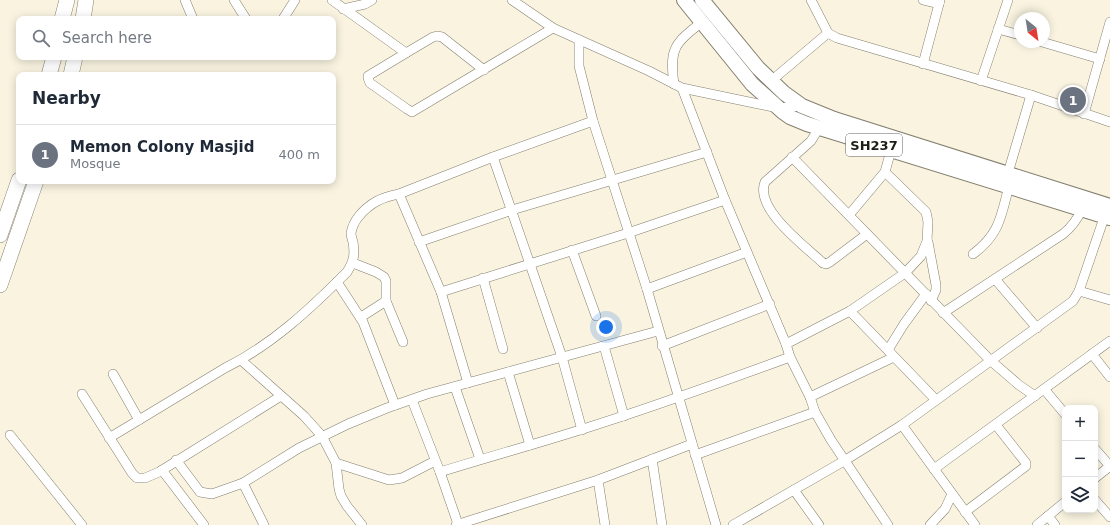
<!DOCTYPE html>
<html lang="en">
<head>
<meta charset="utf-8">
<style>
	body { margin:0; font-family:"DejaVu Sans",sans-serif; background:#f2f2f3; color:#1f2937 }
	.controls { position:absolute; right:12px; bottom:12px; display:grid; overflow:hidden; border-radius:8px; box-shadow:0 2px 10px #0003 }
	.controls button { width:36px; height:36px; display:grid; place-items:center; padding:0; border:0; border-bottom:1px solid #e0e1e3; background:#fff; color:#1f2937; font:20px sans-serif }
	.compass { position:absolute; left:1014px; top:12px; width:36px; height:36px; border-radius:50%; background:#fff; box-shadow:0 2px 10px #0003; rotate:150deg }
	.you { position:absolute; left:606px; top:327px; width:14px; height:14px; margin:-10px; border:3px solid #fff; border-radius:50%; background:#1a73e8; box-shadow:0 0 0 6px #1a73e833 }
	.badge { display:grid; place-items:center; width:26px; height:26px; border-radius:50%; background:#0f766e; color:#fff; font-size:13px; font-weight:700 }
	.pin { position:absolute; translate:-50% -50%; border:2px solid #fff; box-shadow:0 1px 4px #0006 }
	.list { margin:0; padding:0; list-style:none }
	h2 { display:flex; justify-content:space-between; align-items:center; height:52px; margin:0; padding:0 16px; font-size:17px }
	h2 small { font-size:13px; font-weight:400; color:#747a83 }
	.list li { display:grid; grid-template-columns:26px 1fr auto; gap:12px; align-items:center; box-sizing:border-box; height:60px; padding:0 16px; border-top:1px solid #e0e1e3 }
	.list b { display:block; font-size:15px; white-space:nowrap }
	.list p { margin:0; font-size:13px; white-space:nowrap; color:#747a83 }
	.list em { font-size:13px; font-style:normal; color:#747a83 }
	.icon { flex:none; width:22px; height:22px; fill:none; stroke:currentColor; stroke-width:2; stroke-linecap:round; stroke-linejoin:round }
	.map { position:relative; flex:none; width:1110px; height:525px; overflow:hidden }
	.search { position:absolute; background:#fff; box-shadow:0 2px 10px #0003; left:16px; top:16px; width:320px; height:44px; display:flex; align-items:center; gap:10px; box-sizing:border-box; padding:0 14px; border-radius:8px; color:#747a83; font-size:15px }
	.panel { position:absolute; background:#fff; box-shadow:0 2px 10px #0003; left:16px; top:72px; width:320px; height:112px; border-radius:8px }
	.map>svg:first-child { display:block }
</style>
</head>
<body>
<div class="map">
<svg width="1110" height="525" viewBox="0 0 1110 525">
	<rect width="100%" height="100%" fill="#f9f3e0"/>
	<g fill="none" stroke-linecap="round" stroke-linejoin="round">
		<defs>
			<g id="minor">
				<polyline points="185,0 193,19"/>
				<polyline points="234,0 246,19"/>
				<polyline points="332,0 406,53 433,37 437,36 442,37 484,70"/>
				<polyline points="512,0 553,28 649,71 682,88 778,108 802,106"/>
				<polyline points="811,0 828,33 837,38 1031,95 1110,122"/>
				<polyline points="923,0 939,4"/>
				<polyline points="343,9 365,4 372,0"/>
				<polyline points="283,19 295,0"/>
				<polyline points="998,29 1020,35"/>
				<polyline points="579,40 579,66 593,121 647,289 716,525"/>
				<polyline points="1042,42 1100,59"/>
				<polyline points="406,53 368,76 368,78 370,83 407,109 412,112 553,28"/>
				<polyline points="923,64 940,0"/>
				<polyline points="771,81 828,33"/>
				<polyline points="981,81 1008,0"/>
				<path d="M674,84C669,48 675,43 702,22"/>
				<polyline points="682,88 725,200 786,344 790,357 810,397 815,412 831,440 888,525"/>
				<polyline points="1084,114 1110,22"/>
				<path d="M819,128L811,141L765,182C754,209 806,247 823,263L826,264L830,262L867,234"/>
				<polyline points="493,157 562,357 582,430"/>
				<polyline points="792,157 990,360 1019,385 1035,396"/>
				<polyline points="1008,173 1031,95"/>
				<polyline points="399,194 441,292 468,383"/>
				<polyline points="849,215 885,172 891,150"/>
				<polyline points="419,242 512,210 707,152"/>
				<polyline points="928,242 936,285 936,290 931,301"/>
				<polyline points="572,250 596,316"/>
				<path d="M973,254C1000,234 1001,216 1009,186"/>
				<polyline points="353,263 376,272 384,277 386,281 386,301 403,342"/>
				<polyline points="483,278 503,349"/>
				<polyline points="995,279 1037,328"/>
				<polyline points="337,282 363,322 395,405"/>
				<polyline points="647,289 747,252"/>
				<polyline points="1079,291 1110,300"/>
				<polyline points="441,292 628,233 725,200"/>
				<polyline points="850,311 936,400"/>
				<path d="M943,313L1063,234C1072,227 1077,220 1082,209"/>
				<polyline points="361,317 386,301"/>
				<polyline points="786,344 850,311 905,273 921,256 927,241 928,222 926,212 885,172"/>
				<polyline points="604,346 624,416"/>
				<polyline points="662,346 770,304"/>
				<polyline points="888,350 904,324 926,294"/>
				<polyline points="1092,354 1110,377"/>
				<polyline points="241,360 304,416 322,436 336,463 339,489 341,496 347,506 362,525"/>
				<polyline points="508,372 530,445"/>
				<polyline points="113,374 139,420"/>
				<polyline points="455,387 480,459"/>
				<polyline points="1044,389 1065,414"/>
				<polyline points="82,394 132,473 137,478 145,478 159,472 281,396"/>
				<polyline points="810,397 894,357"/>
				<polyline points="412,400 440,472 458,524"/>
				<polyline points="902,425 975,525"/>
				<polyline points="10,435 82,525"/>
				<path d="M109,438L225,368C272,345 311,308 347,272C354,261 355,254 353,242C352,239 351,236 351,233C352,227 355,221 359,216C370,203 382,197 399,194L493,157L593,121"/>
				<polyline points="1095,449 1110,466"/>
				<polyline points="695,455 815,412"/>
				<polyline points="652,459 662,525"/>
				<polyline points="176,460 200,492 212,494 243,483 299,448 348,424 387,408 427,394 658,331"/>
				<polyline points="336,463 389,480 402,478 435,461"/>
				<polyline points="934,469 1110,341"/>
				<polyline points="162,470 204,525"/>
				<path d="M440,472C488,457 536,444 583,429C653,407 722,382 790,357"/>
				<polyline points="1095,478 1110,466"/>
				<polyline points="598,480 605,525"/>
				<polyline points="243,483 264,525"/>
				<polyline points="794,490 819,525"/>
				<polyline points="1095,500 1110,517"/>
				<polyline points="965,512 1026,466 1026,463 996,425"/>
				<polyline points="1048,516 1055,525"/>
				<polyline points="456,525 598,480 692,444"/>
				<polyline points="733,525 844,461 902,425 1073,301 1079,291 1106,212"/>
				<polyline points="930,525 945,509 952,494"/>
				<polyline points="1037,525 1065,502"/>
			</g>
			<g id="primary">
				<polyline points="684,0 752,84 783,112 790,117 807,124 1110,218"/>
				<polyline points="702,0 758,68 784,93 802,106 834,119 1110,206"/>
			</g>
			<g id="trunk">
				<polyline points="62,19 67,0"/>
				<polyline points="83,19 86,0"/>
				<polyline points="49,75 54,57"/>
				<polyline points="71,75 75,57"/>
				<polyline points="0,235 19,180"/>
				<polyline points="0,285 36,181"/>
			</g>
		</defs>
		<!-- minor casing -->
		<use href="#minor" stroke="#847f6e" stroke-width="10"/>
		<!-- primary casing -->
		<use href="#primary" stroke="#847f6e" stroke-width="16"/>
		<!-- trunk casing -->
		<use href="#trunk" stroke="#847f6e" stroke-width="16"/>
		<!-- minor -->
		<use href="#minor" stroke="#fff" stroke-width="9"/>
		<!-- primary -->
		<use href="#primary" stroke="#fff" stroke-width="14"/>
		<!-- trunk -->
		<use href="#trunk" stroke="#fff" stroke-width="15"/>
	</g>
	<g text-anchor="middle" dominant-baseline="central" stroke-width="3" stroke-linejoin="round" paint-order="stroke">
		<!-- shield labels -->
		<rect fill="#fff" stroke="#61605b" stroke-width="1" x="846" y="134" width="56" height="22" rx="3"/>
		<g font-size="13" font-weight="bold" fill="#1d1c15">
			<text x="874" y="145">SH237</text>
		</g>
	</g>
</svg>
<div class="controls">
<button>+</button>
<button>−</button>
<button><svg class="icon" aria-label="layers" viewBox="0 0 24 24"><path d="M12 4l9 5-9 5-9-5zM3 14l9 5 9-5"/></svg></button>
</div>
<svg class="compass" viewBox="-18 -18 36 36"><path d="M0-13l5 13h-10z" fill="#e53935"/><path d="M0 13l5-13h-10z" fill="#747a83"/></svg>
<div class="you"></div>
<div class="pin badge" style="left:1073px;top:100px;background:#6b7280">1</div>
<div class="search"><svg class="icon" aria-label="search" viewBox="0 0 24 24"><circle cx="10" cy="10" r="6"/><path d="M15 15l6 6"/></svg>Search here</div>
<section class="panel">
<h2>Nearby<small></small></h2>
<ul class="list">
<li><span class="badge" style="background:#6b7280">1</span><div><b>Memon Colony Masjid</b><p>Mosque</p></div><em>400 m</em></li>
</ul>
</section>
</div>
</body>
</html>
